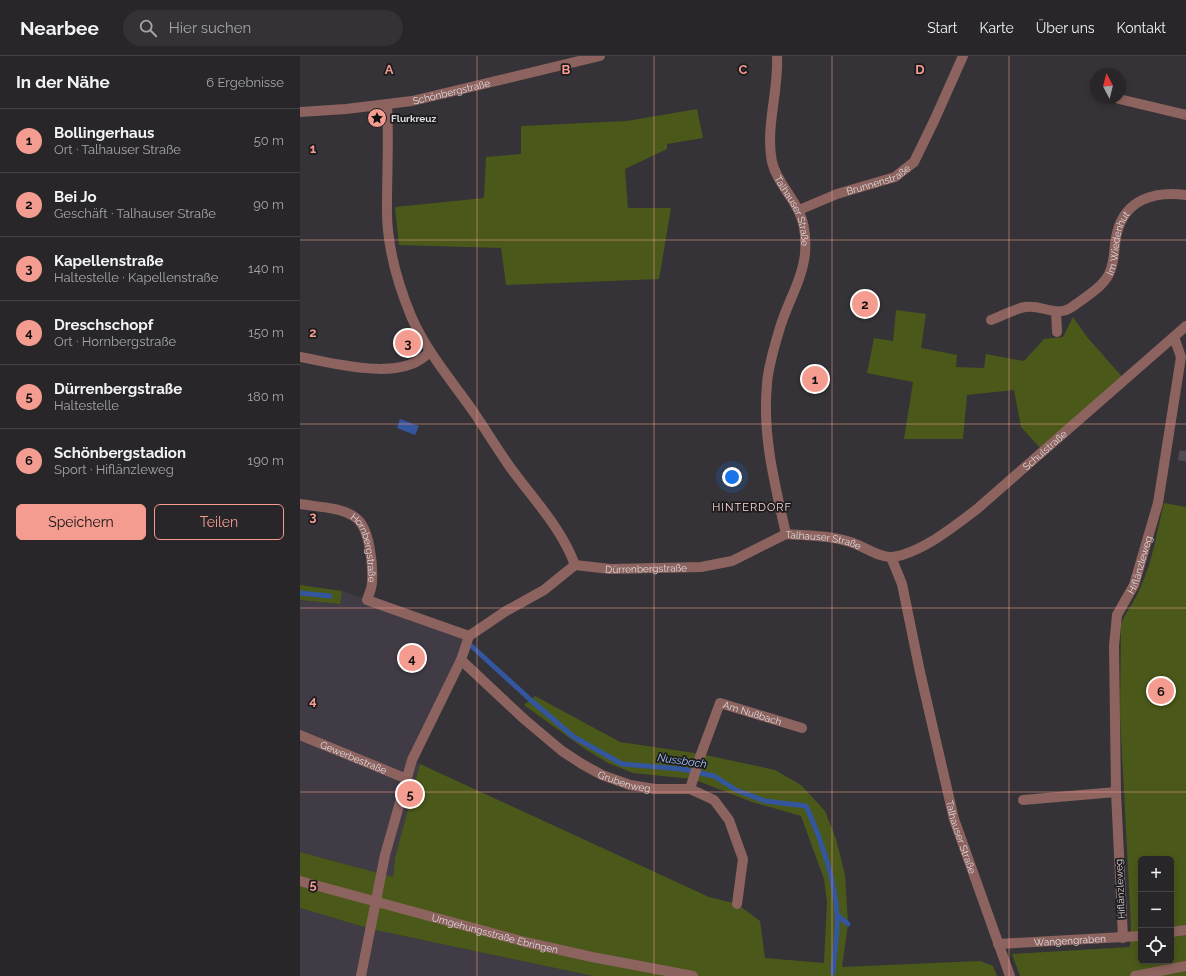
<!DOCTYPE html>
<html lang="de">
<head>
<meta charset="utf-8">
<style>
	body { margin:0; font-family:Raleway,sans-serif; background:#343235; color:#f1f3f6 }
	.controls { position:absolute; right:12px; bottom:12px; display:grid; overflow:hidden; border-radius:6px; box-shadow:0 2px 6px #0003 }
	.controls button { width:36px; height:36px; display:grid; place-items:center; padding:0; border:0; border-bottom:1px solid #444346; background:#282629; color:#f1f3f6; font:20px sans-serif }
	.compass { position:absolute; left:790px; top:12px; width:36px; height:36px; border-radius:50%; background:#282629; box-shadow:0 2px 6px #0003; rotate:353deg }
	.you { position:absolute; left:432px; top:421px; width:14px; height:14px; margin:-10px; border:3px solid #fff; border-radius:50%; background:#1a73e8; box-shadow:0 0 0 6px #1a73e833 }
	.badge { display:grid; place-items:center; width:26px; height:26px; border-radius:50%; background:#f59c91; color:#111; font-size:13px; font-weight:700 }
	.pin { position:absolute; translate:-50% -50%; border:2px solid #fff; box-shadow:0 1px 4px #0006 }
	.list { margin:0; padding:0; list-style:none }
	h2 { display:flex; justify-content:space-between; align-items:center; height:52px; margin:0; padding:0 16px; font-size:17px }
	h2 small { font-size:13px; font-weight:400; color:#a5a5a8 }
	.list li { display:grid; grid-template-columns:26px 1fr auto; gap:12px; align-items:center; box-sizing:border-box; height:64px; padding:0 16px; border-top:1px solid #444346 }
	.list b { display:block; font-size:15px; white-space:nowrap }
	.list p { margin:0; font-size:13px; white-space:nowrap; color:#a5a5a8 }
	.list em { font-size:13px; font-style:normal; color:#a5a5a8 }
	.actions { display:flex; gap:8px; padding:12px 16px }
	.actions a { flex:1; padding:9px 0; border:1px solid #f59c91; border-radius:6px; text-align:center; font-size:14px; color:#f59c91 }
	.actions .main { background:#f59c91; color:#111 }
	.icon { flex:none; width:22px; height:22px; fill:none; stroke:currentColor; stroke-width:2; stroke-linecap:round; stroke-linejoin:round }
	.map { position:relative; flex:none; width:886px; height:920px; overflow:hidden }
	header { display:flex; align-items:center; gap:24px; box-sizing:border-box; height:56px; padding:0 20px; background:#282629; border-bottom:1px solid #444346 }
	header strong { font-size:19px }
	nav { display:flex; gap:22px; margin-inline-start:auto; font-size:14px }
	.search { width:280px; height:36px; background:#343235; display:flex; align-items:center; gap:10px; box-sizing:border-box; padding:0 14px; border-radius:22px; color:#a5a5a8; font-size:15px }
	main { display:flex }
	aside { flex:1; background:#282629 }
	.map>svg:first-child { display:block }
</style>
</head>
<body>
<header>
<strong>Nearbee</strong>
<div class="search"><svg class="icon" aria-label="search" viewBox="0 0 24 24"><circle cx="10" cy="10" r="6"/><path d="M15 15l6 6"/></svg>Hier suchen</div>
<nav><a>Start</a><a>Karte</a><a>Über uns</a><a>Kontakt</a></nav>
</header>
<main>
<aside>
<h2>In der Nähe<small>6 Ergebnisse</small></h2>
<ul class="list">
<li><span class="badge">1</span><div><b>Bollingerhaus</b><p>Ort · Talhauser Straße</p></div><em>50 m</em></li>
<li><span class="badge">2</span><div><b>Bei Jo</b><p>Geschäft · Talhauser Straße</p></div><em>90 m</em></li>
<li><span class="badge">3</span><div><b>Kapellenstraße</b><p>Haltestelle · Kapellenstraße</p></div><em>140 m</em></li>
<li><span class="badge">4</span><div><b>Dreschschopf</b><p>Ort · Hornbergstraße</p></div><em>150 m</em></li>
<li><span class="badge">5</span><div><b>Dürrenbergstraße</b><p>Haltestelle</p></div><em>180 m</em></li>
<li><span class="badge">6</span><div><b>Schönbergstadion</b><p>Sport · Hiflänzleweg</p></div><em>190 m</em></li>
</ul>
<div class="actions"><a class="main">Speichern</a><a>Teilen</a></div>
</aside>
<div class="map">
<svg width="886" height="920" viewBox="0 0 886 920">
	<rect width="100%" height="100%" fill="#353337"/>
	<!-- built -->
	<g fill="#413b46">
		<polygon points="42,535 169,580 112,704 120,708 95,802 93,821 0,796 0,544 39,548"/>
		<polygon points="0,852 71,873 293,920 0,920"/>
	</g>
	<!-- green -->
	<g fill="#4a5919" fill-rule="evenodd">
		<polygon points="397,53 403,82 367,88 367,93 325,113 328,152 371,152 359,223 206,229 201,192 99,189 95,151 184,142 186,101 221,98 221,70 327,65"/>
		<polygon points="596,254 626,258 621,292 657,299 656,311 684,312 686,298 724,305 744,283 763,281 773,261 787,281 825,324 743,395 721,371 714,334 667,339 663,383 604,383 613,326 567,317 574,282 593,285"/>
		<path d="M864,447L886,451V920H720L712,898L830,891L831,871L820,659L821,568C826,555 836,544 841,530C853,504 857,475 864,447ZM841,803H871V905H841Z"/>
		<polygon points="0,529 42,535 40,548 0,544"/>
		<polygon points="235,640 320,686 401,698 475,714 501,729 525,755 536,783 545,819 548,868 542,911 680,905 693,910 697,920 293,920 71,873 0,852 0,796 93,821 95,802 120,708 409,841 437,848 460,865 465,902 524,907 527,846 524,823 501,760 452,746 393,723 333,717 308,707 285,693 224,649"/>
	</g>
	<!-- water -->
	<polygon fill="#33569e" points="100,363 119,370 115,379 97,372"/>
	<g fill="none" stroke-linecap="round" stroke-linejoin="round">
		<!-- stream -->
		<g stroke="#33569e" stroke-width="5">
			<polyline points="0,537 30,540"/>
			<path d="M167,586L233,646L274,681L322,708L382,713L414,720L436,734L465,745L506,750C520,780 536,826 537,859C538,878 534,898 533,917"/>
			<polyline points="537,859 548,868"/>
		</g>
		<!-- minor-tunnel -->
		<polyline stroke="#4e4c50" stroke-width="10" stroke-dasharray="10 5" stroke-linecap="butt" points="883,405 885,390"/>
		<!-- minor -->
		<g stroke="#8d635f" stroke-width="10">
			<path id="s1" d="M477,0C479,35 465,71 472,106C477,126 491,138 499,156C505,168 506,184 505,198C502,225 486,249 479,275C474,292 468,311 467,328C462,379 475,429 486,478"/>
			<polyline points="819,43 886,59"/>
			<path d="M87,49C89,82 87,115 87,149C86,186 97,226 111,260C127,297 153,326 175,358C187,376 198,394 210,411C233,443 261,471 275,509"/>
			<path id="s2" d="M0,56L46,53L112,45L300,0"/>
			<path id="s3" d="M499,154L537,138L595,121L614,106L634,65L663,0"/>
			<polyline points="756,256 757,276"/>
			<path id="s4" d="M691,264C702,260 714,253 725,251C742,248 756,262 772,251C784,242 802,232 809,218C816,203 813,192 817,177C825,143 855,135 886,139"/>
			<path d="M0,301C34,307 103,327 129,296"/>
			<path id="s5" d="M0,448C17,451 42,451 56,462C70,472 73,510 72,526C72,532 69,538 67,544L169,580"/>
			<path id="s6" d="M486,478C510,480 536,479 558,489C568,493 581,502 592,501C621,497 655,470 677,453L886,270"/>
			<path id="s7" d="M591,501L602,528L620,616L654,763L710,920"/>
			<path id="s8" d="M161,604L224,663L262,695L282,708L302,719L330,729L355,733H390L414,744L429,764L443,803L437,848"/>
			<path id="s9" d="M0,679L107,723"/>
			<path id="s10" d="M390,733L401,698L420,647L502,672"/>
			<polyline points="723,744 816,736"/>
			<path id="s11" d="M0,825L225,886L292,901L393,920"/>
			<polyline points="871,876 886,874"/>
			<path id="s12" d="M823,882L816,736L814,590L817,559L834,529L858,447L881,301L874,281"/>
			<path id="s13" d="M698,888L841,880"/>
			<path id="s14" d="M61,920L85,799L112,704L161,604L169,580L206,555L244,534L275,509L310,513L401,511L432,505L486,478"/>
			<polyline points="835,920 886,910"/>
		</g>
	</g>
	<!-- grid -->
	<path fill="none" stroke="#f59c91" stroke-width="1" stroke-opacity="0.55" d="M177,0V920M354,0V920M532,0V920M709,0V920M0,184H886M0,368H886M0,552H886M0,736H886"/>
	<!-- icons -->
	<defs>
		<symbol id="sight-disc" viewBox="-11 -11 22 22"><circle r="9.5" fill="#f59c91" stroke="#1c1b1d"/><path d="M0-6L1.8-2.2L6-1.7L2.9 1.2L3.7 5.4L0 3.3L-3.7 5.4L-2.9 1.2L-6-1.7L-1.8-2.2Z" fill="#111"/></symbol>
	</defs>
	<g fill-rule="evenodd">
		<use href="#sight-disc" x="66" y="51" width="22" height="22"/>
	</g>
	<g text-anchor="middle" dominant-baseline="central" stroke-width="3.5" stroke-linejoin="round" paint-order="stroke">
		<!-- street labels -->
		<g font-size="10" fill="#dddbde" stroke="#1c1b1d">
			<text stroke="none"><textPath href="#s2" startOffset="153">Schönbergstraße</textPath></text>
			<text stroke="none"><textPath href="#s3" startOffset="85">Brunnenstraße</textPath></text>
			<text stroke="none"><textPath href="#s1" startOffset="160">Talhauser Straße</textPath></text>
			<text stroke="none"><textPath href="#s4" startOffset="167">Im Wiedenhut</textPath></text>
			<text stroke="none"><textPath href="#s6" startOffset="298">Schulstraße</textPath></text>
			<text stroke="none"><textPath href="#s6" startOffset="38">Talhauser Straße</textPath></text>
			<text stroke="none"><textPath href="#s5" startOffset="90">Hornbergstraße</textPath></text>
			<text stroke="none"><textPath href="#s12" startOffset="379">Hiflänzleweg</textPath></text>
			<text stroke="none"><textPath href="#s14" startOffset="558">Dürrenbergstraße</textPath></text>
			<text stroke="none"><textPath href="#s10" startOffset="125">Am Nußbach</textPath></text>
			<text stroke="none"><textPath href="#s9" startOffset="58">Gewerbestraße</textPath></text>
			<text stroke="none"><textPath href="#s8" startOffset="206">Grubenweg</textPath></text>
			<text stroke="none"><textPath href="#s7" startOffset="289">Talhauser Straße</textPath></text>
			<text transform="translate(820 833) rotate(-93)">Hiflänzleweg</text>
			<text stroke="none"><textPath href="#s11" startOffset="202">Umgehungsstraße Ebringen</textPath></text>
			<text stroke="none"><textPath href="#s13" startOffset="72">Wangengraben</textPath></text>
		</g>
		<!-- poi labels -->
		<g font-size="10" font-weight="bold" fill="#dddbde" stroke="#1c1b1d" text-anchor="start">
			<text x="91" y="62">Flurkreuz</text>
		</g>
		<!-- neighbourhood labels -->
		<g font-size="11" letter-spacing="1" fill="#fedbd6" stroke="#1c1b1d">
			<text x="452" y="451">HINTERDORF</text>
		</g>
		<!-- water labels -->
		<g font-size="11" font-style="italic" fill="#a3c2fe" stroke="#1c1b1d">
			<text transform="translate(382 705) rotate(8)">Nussbach</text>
		</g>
	</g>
	<g font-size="13" text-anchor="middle" font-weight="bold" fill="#f59c91" stroke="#1c1b1d" stroke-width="3.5" stroke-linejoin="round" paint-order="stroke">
		<text x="89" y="18">A</text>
		<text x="266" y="18">B</text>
		<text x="443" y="18">C</text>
		<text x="620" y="18">D</text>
		<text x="13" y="97">1</text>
		<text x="13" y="281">2</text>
		<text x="13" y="465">3</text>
		<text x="13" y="649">4</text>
		<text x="13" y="833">5</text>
	</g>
</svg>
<div class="controls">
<button>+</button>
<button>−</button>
<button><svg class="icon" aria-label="locate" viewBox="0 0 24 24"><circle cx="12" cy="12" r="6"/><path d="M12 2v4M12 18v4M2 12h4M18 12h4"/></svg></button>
</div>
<svg class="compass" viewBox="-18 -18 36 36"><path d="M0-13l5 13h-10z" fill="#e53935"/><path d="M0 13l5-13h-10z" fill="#a5a5a8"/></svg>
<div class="you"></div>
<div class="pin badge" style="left:515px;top:323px">1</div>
<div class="pin badge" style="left:565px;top:248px">2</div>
<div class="pin badge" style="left:108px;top:287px">3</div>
<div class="pin badge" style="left:112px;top:602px">4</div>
<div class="pin badge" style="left:110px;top:738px">5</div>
<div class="pin badge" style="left:861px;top:635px">6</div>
</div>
</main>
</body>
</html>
